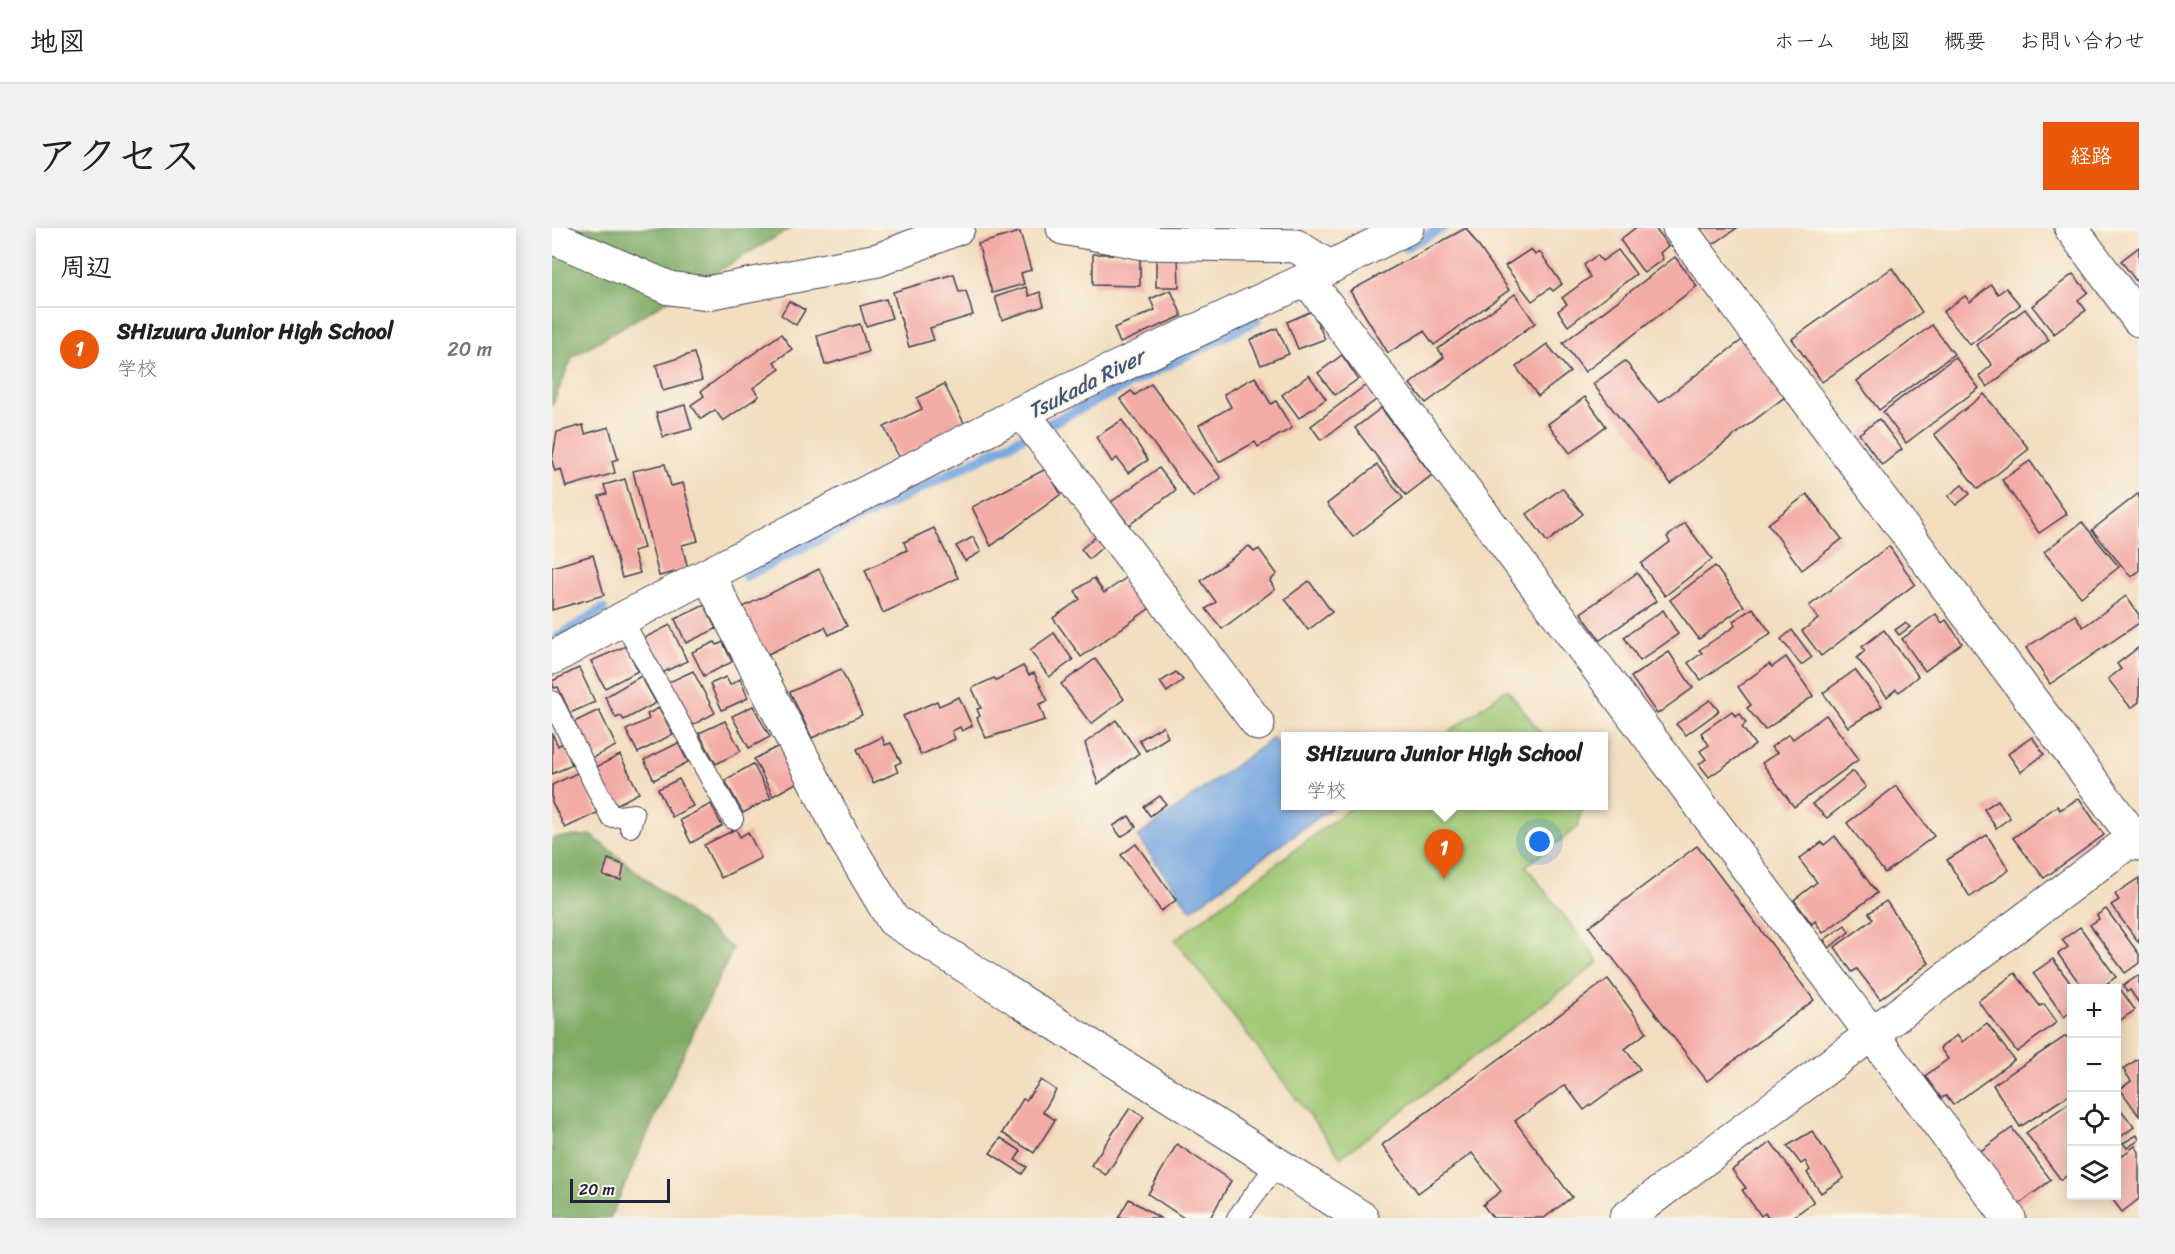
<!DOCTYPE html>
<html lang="ja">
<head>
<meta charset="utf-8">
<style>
	body { margin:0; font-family:Sriracha,"Klee One",sans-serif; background:#f2f2f2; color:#202124 }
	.controls { position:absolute; right:18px; bottom:18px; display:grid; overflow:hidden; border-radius:0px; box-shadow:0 3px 15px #0003 }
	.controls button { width:54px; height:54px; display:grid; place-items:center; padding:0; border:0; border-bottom:2px solid #e0e0e0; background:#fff; color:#202124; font:30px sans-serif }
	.scale { position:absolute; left:18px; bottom:15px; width:100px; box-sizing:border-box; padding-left:6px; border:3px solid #22223b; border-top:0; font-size:16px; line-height:21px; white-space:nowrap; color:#22223b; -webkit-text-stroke:4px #fbf7ec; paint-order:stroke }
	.you { position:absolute; left:988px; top:614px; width:21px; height:21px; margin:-15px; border:4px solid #fff; border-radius:50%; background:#1a73e8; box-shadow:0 0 0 9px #1a73e833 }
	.badge { display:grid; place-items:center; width:39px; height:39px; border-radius:50%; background:#ea580c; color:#fff; font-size:20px; font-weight:700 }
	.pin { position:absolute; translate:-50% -50px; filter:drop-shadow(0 2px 3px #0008) }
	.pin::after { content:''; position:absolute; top:32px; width:21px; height:18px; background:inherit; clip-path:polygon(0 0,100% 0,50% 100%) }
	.popup { position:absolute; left:729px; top:504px; width:327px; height:78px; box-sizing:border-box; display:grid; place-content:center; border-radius:0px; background:#fff; filter:drop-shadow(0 2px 4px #0005); font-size:20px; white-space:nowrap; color:#757577 }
	.popup b { font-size:22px; color:#202124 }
	.popup::after { content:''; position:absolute; left:50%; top:100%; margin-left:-12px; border:12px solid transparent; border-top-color:#fff }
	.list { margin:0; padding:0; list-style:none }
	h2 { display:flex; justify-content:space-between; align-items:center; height:78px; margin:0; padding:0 24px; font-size:26px }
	h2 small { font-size:20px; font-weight:400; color:#757577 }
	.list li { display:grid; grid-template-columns:39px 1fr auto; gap:18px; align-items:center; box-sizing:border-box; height:84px; padding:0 24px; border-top:2px solid #e0e0e0 }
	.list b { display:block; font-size:22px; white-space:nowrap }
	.list p { margin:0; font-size:20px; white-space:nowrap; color:#757577 }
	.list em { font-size:20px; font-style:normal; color:#757577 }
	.icon { flex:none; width:33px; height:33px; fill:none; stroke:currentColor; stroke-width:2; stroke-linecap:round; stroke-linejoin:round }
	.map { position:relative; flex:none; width:1587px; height:990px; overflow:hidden; border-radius:0px }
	header { display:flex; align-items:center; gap:36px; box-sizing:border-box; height:84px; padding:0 30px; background:#fff; border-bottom:2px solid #e0e0e0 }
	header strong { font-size:28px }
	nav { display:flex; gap:33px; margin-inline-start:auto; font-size:21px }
	.intro { display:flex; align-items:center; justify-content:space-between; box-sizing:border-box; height:144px; padding:0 36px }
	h1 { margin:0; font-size:42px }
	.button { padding:15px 27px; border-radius:0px; background:#ea580c; color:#fff; font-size:21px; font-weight:700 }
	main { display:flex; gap:36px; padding:0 36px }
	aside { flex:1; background:#fff; border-radius:0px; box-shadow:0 3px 15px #0003 }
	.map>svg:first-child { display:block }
</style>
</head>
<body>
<header>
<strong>地図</strong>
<nav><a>ホーム</a><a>地図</a><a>概要</a><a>お問い合わせ</a></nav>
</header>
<div class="intro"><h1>アクセス</h1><a class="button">経路</a></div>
<main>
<aside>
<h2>周辺<small></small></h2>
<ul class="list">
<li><span class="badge">1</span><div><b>SHizuura Junior High School</b><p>学校</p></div><em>20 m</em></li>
</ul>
</aside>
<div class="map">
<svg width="1587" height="990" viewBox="0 0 1587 990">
	<rect width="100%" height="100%" fill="#fbf7ec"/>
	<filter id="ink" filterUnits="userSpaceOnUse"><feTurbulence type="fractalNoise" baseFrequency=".0167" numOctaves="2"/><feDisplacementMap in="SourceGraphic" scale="12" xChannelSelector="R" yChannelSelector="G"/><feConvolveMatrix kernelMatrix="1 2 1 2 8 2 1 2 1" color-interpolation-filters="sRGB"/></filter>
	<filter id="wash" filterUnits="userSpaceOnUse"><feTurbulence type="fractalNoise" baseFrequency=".008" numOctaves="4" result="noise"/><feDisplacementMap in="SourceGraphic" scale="24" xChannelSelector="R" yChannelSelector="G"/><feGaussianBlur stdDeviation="1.35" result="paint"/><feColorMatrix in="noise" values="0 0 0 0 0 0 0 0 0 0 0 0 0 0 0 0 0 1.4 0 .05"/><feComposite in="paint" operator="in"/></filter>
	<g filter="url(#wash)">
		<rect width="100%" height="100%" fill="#f2ddbe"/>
		<!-- green -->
		<g fill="#a0c874" stroke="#617558" stroke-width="1.5">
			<polygon points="955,461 991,508 892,508"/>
			<polygon points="801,578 1030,578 1026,599 974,638 1047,734 789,929 623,712"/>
		</g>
		<!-- forest -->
		<g fill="#80ac66" stroke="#516750" stroke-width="1.5">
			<polygon points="0,0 239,0 21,128 0,178"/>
			<polygon points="39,607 181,721 129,831 58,990 0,990 0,610"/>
		</g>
		<!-- water -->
		<polygon fill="#73a4de" stroke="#4a638c" stroke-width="1.5" points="721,510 733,527 733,578 782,578 639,682 585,609"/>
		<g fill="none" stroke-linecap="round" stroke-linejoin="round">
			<!-- stream -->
			<g stroke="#73a4de" stroke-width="10">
				<polyline points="853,19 890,0"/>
				<polyline points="194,348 705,92"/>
				<polyline points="6,409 51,381"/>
			</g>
		</g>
		<g id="blocks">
			<!-- building -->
			<g fill="#f3aba6">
				<polygon points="914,0 957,62 882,117 872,103 836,125 798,63"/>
				<polygon points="1083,0 1103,0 1116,18 1108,25 1111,31 1092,45 1068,12"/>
				<polygon points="1148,0 1185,0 1160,17"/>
				<polygon points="468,4 479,42 469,45 472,56 440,65 426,16"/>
				<polygon points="1587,19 1587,57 1569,33"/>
				<polygon points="979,21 983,27 988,24 1010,56 1001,63 998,60 980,73 953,38"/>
				<polygon points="1066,22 1084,46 1016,98 1006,83 1015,76 1010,70 1038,49 1032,37 1045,27 1050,33"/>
				<polygon points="541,26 588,26 588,58 541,57"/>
				<polygon points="1123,29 1145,58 1033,144 1011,115"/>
				<polygon points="604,30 626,30 627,59 604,59"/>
				<polygon points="1340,40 1370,84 1270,154 1240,111"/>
				<polygon points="402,46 407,64 414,63 421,87 378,100 382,112 357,119 341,64"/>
				<polygon points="1521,46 1536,64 1526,72 1534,82 1502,106 1480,78"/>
				<polygon points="1439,57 1446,66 1454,60 1468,77 1418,117 1391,84 1413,68 1418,74"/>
				<polygon points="474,59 477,68 488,64 492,78 450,92 443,69"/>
				<polygon points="619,62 630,88 568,115 562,100 603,82 598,71"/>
				<polygon points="963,66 983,95 874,175 858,156 892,129 886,121"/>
				<polygon points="334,71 340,90 314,98 308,78"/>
				<polygon points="237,73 253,82 244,97 229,87"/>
				<polygon points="1473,81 1497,112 1435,159 1427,148 1440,137 1424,117"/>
				<polygon points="760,83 773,111 746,121 735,94"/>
				<polygon points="308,96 316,124 273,137 265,108"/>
				<polygon points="1380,97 1402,126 1327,182 1305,153"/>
				<polygon points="725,100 737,126 709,137 698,112"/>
				<polygon points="229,106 240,121 222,134 228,141 201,160 207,168 171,193 163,182 149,191 139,177 152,168 149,163"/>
				<polygon points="1190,112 1234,168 1119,256 1041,156 1073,133 1107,175"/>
				<polygon points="995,116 1018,144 986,168 964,139"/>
				<polygon points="142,125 150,152 111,163 104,137"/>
				<polygon points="790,127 806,151 783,167 766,145"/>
				<polygon points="1403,129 1427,160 1354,215 1331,184"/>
				<polygon points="757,147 774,171 747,190 730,167"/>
				<polygon points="703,149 719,176 724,173 740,200 706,219 703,214 667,234 647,197 679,179 672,166"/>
				<polygon points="392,156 413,197 347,229 332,199 370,181 365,170"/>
				<polygon points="599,156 669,250 641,269 568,171 579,163 583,167"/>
				<polygon points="814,157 824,172 769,212 759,198"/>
				<polygon points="1432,166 1477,221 1426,261 1382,206"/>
				<polygon points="1033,169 1054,198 1018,225 996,196"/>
				<polygon points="133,177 140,201 111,209 104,185"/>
				<polygon points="829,180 880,247 854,267 803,200"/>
				<polygon points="1327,191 1350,221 1330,237 1307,206"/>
				<polygon points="570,192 596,232 576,245 565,230 560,234 544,209"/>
				<polygon points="31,197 33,206 57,199 66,231 60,233 63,245 14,259 9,241 3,243 0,233 5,204"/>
				<polygon points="1478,233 1515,286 1487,305 1450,252"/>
				<polygon points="113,236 119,258 131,255 146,313 130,317 136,341 107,348 81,243"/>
				<polygon points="825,237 851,270 801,309 775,276"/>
				<polygon points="607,240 624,262 577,297 559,274"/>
				<polygon points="494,241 509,266 439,318 420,279"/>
				<polygon points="73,251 92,320 81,323 88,345 70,350 47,268 55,266 52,257"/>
				<polygon points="1410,257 1418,266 1404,277 1396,268"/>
				<polygon points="1010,260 1031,286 995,314 975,286"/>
				<polygon points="1587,265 1587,343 1579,349 1540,302"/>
				<polygon points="1255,266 1290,311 1250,342 1216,296"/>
				<polygon points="1530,294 1567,339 1529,369 1492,324"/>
				<polygon points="1133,295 1160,331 1113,368 1089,336 1118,314 1115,309"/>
				<polygon points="382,300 406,350 331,385 313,342 355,322 352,314"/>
				<polygon points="546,307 555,315 537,331 529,321"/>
				<polygon points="421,309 429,324 413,333 404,318"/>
				<polygon points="697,318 702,324 707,321 725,346 718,353 723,361 670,401 654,381 664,374 649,353"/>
				<polygon points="1337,318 1363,356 1269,428 1250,403 1266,391 1257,378"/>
				<polygon points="41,327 52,367 0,382 0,339"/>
				<polygon points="1163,338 1192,378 1147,411 1118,372"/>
				<polygon points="267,341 295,398 277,407 273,399 214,427 191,379"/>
				<polygon points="1085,345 1104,373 1048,412 1029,385"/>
				<polygon points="577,348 598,380 529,429 501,390 528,371 523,363 542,350 552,365"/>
				<polygon points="757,353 780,384 756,402 733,371"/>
				<polygon points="1574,368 1587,387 1587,395 1498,456 1474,420 1523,387 1531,399"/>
				<polygon points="153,377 164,401 134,415 123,391"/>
				<polygon points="1201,380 1219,405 1149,452 1136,435 1150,425 1147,422 1183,398 1181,393"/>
				<polygon points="1111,382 1126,406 1088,433 1072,409"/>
				<polygon points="1384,386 1390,395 1394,392 1410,415 1373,443 1350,411"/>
				<polygon points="1353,395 1358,399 1347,407 1343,402"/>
				<polygon points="118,397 135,433 110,445 92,410"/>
				<polygon points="1240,402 1260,429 1249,437 1229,411"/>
				<polygon points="1332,402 1366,448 1347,464 1344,461 1335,469 1305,430 1313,423 1310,419"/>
				<polygon points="502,405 521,432 497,449 478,422"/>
				<polygon points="163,414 165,417 171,414 180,434 152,448 140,424"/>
				<polygon points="74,418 86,443 53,460 39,433"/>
				<polygon points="1587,419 1587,474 1579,480 1556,451 1569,441 1565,436"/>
				<polygon points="1117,424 1141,460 1105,486 1079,449"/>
				<polygon points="1234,429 1261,468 1213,502 1195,480 1199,477 1186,459 1217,436 1220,439"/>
				<polygon points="543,431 572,471 539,496 509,456"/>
				<polygon points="471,438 477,447 482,445 496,473 487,476 493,492 434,510 425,490 428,488 425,481 429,480 420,460 442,450 444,452"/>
				<polygon points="27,440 43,474 18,485 6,459 2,460 0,453"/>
				<polygon points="289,441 310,487 260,510 238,464"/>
				<polygon points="1303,442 1330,478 1296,499 1271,465"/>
				<polygon points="141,443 163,485 137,499 115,455"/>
				<polygon points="624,444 631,452 615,464 608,454"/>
				<polygon points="89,448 104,475 72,492 69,488 64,490 53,469"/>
				<polygon points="174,449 178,457 188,451 196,470 170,482 158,456"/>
				<polygon points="407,469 420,498 410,503 408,499 400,503 403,511 369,527 351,488 385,473 387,478"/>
				<polygon points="1158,472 1167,483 1134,507 1124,496"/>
				<polygon points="201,478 218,509 197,520 180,488"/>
				<polygon points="107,480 121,506 86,525 74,502 97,491 95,486"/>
				<polygon points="47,482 64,518 38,531 20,495"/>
				<polygon points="1180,483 1183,488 1188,485 1194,495 1190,499 1203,517 1157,549 1147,536 1154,531 1148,523 1157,517 1149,505"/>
				<polygon points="1274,487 1307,531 1242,579 1210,535 1225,525 1219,519 1237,506 1241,511"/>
				<polygon points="564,492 587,525 546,556 533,515"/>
				<polygon points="173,493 189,523 164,536 147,505"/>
				<polygon points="611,498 616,509 594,523 587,512"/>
				<polygon points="0,505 6,518 11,515 20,537 0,546"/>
				<polygon points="330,509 333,517 339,515 349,534 343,537 346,544 321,555 305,521"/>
				<polygon points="1480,509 1492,526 1469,544 1456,526"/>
				<polygon points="126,515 136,534 102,552 92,532"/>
				<polygon points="227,518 246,554 221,568 202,531"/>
				<polygon points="68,527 87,565 62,578 44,539"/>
				<polygon points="201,536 219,570 191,585 173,552"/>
				<polygon points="1301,543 1314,559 1275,590 1260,576"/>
				<polygon points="27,544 45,585 13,600 0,574 0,557"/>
				<polygon points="127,551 141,578 120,589 106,561"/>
				<polygon points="1344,558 1382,608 1333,645 1295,595"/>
				<polygon points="608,568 614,576 598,588 592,579"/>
				<polygon points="1527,570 1552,607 1492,650 1461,610 1505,578 1508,582"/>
				<polygon points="1446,572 1458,590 1444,600 1432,581"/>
				<polygon points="159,576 170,598 139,615 128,592"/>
				<polygon points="577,588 584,599 569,609 561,598"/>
				<polygon points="184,601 188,609 196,604 209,630 169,650 152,617"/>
				<polygon points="1435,607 1457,642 1418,669 1395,632"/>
				<polygon points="1283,608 1325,665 1271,705 1263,693 1260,696 1242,672 1265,654 1247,631 1270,614 1272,617"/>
				<polygon points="584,616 624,672 609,683 569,627"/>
				<polygon points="1145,618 1262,772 1155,853 1037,699"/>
				<polygon points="56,631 72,637 69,652 51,648"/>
				<polygon points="1587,650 1587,715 1559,677 1567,672 1563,666"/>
				<polygon points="1334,673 1377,735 1328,771 1305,741 1300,744 1283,719 1321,691 1317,685"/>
				<polygon points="1554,681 1587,726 1587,735 1573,745 1538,697 1547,691 1545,687"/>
				<polygon points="1293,697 1297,704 1277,720 1272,712"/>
				<polygon points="1528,699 1564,749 1548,760 1531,760 1506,726 1516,719 1510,712"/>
				<polygon points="1501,731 1522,760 1520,760 1520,783 1512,789 1481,745"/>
				<polygon points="1463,745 1488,778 1492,776 1505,794 1465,824 1426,773"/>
				<polygon points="1587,747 1587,775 1578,762 1575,764 1571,758"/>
				<polygon points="1056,751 1095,804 1073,821 1088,841 1032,882 1013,857 963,893 1020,969 992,990 941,990 931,977 949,963 920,925 866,965 830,917"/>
				<polygon points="1567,759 1583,782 1564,795 1564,761"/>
				<polygon points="1435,795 1462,832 1401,877 1394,868 1389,870 1373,848 1396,831 1388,820 1405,807 1410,814"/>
				<polygon points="1514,808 1520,816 1520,865 1468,899 1441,857"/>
				<polygon points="1586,831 1587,832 1587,888 1568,861 1579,853 1571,841"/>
				<polygon points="489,852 504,862 491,884 503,892 482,925 450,905 471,871 474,872"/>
				<polygon points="1520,873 1520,944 1509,952 1474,905"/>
				<polygon points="1564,875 1582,899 1564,912"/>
				<polygon points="578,880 592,889 554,947 539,937"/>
				<polygon points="1460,900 1499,952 1466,977 1426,925"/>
				<polygon points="1260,903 1292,950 1269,965 1255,945 1258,942 1253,933 1249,936 1235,918"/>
				<polygon points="1585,907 1587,912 1575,920 1571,915"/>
				<polygon points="449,910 469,923 463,932 475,939 470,946 438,925"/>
				<polygon points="1219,914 1262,974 1239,990 1216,990 1213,985 1209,988 1190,962 1194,960 1180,942"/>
				<polygon points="625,916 679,953 658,990 632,990 596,966"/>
				<polygon points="1583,918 1587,924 1587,971 1570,984 1558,968 1564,968 1564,932"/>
				<polygon points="577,971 608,990 566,990"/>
			</g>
		</g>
	</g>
	<g filter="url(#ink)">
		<use href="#blocks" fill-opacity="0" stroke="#413e4f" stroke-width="1.5"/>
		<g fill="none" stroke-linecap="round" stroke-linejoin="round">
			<defs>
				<g id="service">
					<polyline points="70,391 181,591"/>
					<polyline points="0,473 59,589 82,586 78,599"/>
					<polyline points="685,990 726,935"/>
				</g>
				<g id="minor">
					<polyline points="511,0 592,15 744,18 777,39"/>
					<polyline points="1127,0 1587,616"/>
					<polyline points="1519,0 1587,92"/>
					<polyline points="0,9 117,60 155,65 326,32 406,0"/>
					<polyline points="755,51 1457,990"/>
					<polyline points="470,184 706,496"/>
					<polyline points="156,347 291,608 341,692 810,990"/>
					<polyline points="0,430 70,391 470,184 755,51 855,0"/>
					<polyline points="1074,990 1587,606"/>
				</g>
			</defs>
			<!-- service casing -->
			<use href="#service" stroke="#413e4f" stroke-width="22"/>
			<!-- minor casing -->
			<use href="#minor" stroke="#413e4f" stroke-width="35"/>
			<!-- service -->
			<use href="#service" stroke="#fff" stroke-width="20"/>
			<!-- minor -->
			<use href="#minor" stroke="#fff" stroke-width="33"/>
		</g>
	</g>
	<g text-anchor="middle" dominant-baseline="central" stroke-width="4.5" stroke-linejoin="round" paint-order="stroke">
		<!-- water labels -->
		<g font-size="21" font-style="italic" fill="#42567c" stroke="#fbf7ec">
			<text transform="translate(534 156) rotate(-27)">Tsukada River</text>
		</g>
	</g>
</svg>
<div class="controls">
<button>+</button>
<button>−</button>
<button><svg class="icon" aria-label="locate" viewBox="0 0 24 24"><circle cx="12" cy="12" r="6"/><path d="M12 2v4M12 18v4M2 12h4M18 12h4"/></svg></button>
<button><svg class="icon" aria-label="layers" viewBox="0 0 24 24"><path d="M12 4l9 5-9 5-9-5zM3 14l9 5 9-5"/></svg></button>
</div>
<div class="scale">20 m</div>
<div class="you"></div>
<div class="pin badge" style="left:892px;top:651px">1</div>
<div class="popup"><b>SHizuura Junior High School</b>学校</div>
</div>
</main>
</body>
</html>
